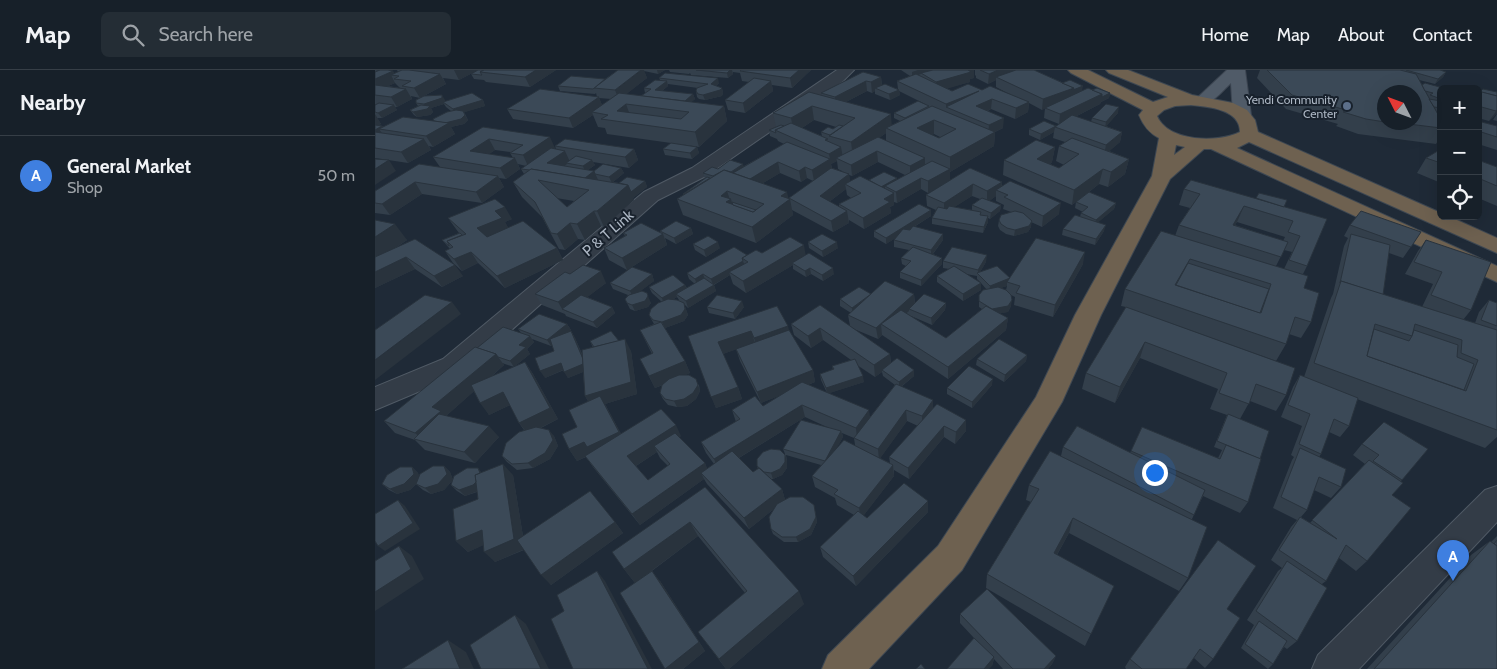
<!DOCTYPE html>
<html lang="en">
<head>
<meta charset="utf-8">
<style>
	body { margin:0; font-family:Cabin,sans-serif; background:#242d35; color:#f1f3f6 }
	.controls { position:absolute; right:15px; top:15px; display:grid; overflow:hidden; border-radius:8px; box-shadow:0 5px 20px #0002 }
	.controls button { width:45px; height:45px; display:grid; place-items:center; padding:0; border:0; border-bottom:1px solid #363e46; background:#172029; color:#f1f3f6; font:25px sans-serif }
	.compass { position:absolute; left:1002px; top:15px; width:45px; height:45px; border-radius:50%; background:#172029; box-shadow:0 5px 20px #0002; rotate:312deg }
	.you { position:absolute; left:779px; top:402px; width:18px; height:18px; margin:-12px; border:4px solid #fff; border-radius:50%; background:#1a73e8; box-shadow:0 0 0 8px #1a73e833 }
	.badge { display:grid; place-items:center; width:32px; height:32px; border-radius:50%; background:#7db2f9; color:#fff; font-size:16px; font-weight:700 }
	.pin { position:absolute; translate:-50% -41px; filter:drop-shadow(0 1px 2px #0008) }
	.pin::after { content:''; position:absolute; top:26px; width:18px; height:15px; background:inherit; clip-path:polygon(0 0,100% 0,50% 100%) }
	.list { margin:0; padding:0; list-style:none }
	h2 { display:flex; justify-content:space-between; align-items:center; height:65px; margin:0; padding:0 20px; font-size:21px }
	h2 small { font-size:16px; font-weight:400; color:#9ea3a8 }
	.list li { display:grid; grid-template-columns:32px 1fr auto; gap:15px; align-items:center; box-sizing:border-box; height:80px; padding:0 20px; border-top:1px solid #363e46 }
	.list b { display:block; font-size:19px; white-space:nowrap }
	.list p { margin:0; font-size:16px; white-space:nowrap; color:#9ea3a8 }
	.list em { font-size:16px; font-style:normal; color:#9ea3a8 }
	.icon { flex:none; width:28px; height:28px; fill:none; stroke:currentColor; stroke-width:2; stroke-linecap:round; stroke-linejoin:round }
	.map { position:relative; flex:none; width:1122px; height:599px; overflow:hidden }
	header { display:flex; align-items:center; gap:30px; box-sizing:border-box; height:70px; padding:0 25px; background:#172029; border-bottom:1px solid #363e46 }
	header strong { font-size:24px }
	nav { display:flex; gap:28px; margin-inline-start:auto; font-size:18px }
	.search { width:350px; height:45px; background:#242d35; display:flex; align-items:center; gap:12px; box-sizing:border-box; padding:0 18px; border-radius:8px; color:#9ea3a8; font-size:19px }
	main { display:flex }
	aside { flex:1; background:#172029 }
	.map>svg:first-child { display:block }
</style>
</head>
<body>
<header>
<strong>Map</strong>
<div class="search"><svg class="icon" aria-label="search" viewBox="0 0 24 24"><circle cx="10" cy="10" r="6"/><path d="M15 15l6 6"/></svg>Search here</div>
<nav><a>Home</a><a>Map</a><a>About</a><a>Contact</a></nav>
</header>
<main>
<aside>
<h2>Nearby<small></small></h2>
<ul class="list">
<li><span class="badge" style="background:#3f7fe0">A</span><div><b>General Market</b><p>Shop</p></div><em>50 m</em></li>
</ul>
</aside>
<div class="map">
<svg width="1122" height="599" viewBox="0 0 1122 599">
	<rect width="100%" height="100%" fill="#1f2a37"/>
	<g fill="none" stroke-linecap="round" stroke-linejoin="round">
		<defs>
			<g id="minor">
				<polygon points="462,0 479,0 468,11 331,106 283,130 88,303 0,340 0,317 68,289 269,122 317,98"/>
				<polygon points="1122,416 1122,452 984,599 937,599 943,585 1110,420"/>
			</g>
			<path id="major" d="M852,0H870L876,45L873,49H861L858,45L856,13C846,22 836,37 822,33L820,30Z"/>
			<path id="highway" d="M693,0H713L778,32L793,27L734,3L731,0H753L817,25L858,33L872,40L880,50L883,62L1066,143V146H1073L1122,168V183L874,72L862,78L1122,196V212L836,79H829L795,109L726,245L687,332L587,500L494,599H447L453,585L563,476L661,327L700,245L777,106L784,68C774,63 768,55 764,45L768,40L696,3ZM816,35C834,37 865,39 865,62C843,73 793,72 782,46L789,40L800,36ZM801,75L810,77L799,85Z"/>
		</defs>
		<!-- minor casing -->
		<use href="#minor" stroke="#505a65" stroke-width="2"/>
		<!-- major casing -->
		<use href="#major" stroke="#3c4551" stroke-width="2"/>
		<!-- highway casing -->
		<use href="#highway" stroke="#3d4752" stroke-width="2"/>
		<!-- minor -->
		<use href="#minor" fill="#333c47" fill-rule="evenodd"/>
		<!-- major -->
		<use href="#major" fill="#505b68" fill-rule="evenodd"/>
		<!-- highway -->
		<use href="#highway" fill="#6e6150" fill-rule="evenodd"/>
	</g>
	<!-- wall -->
	<g fill="#333f4b" fill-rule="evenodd">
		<path d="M0,0L20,3L23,2L22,0H103L84,10L68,8L71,14L49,26L70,30V31L108,30L110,36L89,42L93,50L89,54L76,57L80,64L58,77L54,76L56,80L33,93L0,88V35L1,34H0ZM20,13L25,18L13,16ZM36,26L45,28L41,33L43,36L35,40L39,45L42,47L55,45L58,42L56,38L69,34L71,37L76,41L59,51L8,57L7,56L3,55L6,54L2,48H7L22,40L20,37H22L37,29Z"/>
		<polygon points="103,0 181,0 155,17 111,12 109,10 99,9 96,4"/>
		<path d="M243,0H290L283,4L269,1L272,8L251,24L266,26L270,23L269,18L285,10L284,8L344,13L341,16L347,18L348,23L347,26L330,30L324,29L322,27L321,21L323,18L293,14V16L287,21L318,24L320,29L316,32L349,36L352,51L324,77L305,74L322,77L324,83L317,89L290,85L288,79L296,73L232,64L230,58L223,57L218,45L198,58L138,49L132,39L222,27L221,23L220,24L185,21L183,16L230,9ZM224,28L236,29L227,35Z"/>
		<polygon points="294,0 436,0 417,18 397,15 398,21 370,43 353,40 350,30 374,12 367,11 365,3 358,2 358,4 353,8 316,5 315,3 314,4 295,2"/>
		<path d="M526,0H554V1L556,0H555H599V8L595,9V12L572,18L577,21L607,20L638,26L621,17V10L613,14L601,8V6L600,5V0H659L707,21L717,20L735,23L734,28L726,32L725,34L700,47L716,52L717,48L743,43L731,56L747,62L745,72L734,81L754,89L750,104L733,117L724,114L714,122L741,133L739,139L723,152L729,161L720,175L687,165L688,159L705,147L706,143L708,142L700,138L701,132L706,128L697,135L628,105L629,90L680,77L677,92L675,94L684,98L689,95L681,91L684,76L690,72L678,68L679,62L665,70L654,65V59L681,57L684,54L669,48L670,38L667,40L654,33L653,42L640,49L616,39L613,41L628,58L620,62L619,76L575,102V110L553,123L546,119L522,133L519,132V135L515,137L516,143L489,159L474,150V153L458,162L417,140L418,145L381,173L308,145L302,129L308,125V124L330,109L328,103L343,99L369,96L409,74L403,71L402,69L395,66L394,60L401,57L398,43L447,25L446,23L506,7L507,15L523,19L522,11L535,6ZM492,21L497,23L500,21V24L515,30L525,25L524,21L550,34L519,43V48L525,51L517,55L471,32ZM439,50L461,57L458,59L446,62L447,66L427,58ZM511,63V71L504,68ZM559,64L565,67L564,68L557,65ZM462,91L463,99L469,102L457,98L456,94ZM503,92L530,105L522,110V108L475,112L474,105L477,106ZM405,103L426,112L432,108L438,111L414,128V129L388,113ZM471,119L472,125L476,128L464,134V137L454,132Z"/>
		<path d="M885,0H1065L1071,2L1068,7L1060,14L1044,10L1047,15L1066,19V44L1062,43L1066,50V66L1061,74L983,64L961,56L963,54L911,39L882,8ZM1010,22L1040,52H1010Z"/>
		<polygon points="1103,21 1122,22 1122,43 1114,51 1103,48"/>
		<polygon points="1122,44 1122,51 1118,50"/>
		<polygon points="1103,51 1122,56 1122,80 1103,74"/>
		<path d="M108,57L180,78L178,79H181L180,76L259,79L263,90L254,98L218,92L220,95L213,100L219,101L246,98L249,103L238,112L244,113L270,111L272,117L258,128L259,130L229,157L226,156L210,170L203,169L190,180L184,179L167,147L147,127L138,112L149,104L146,99L151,96L143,94L145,99L131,109L124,108L129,117L107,133L47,124L15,145L0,143V121L65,97L58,87ZM120,80L136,82L135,83L138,88L114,84ZM181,128L199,131L192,137Z"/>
		<polygon points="1066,79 1066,113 1042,103 1051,88"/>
		<polygon points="1103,90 1122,97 1122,136 1103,128"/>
		<path d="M595,98L627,112V116L684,144L667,157L656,152V157L653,162L639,166L631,164L625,160L623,156L624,150L636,142L628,139L629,135L621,131V126L614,131L626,135L625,141L615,149L613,148V152L608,163L557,154V148L561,140L552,136L551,125ZM597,126L605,129L597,135V140L579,137Z"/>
		<path d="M809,119L909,137L952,149L932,196L928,204L929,218L936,252L926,268L914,264L911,274L901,291L795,253L911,325L901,341L875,331L865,349L884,389L873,432L865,443L828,426L817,449L813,508L804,521L694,463L682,485L739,516L710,576L611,518L612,504L656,432L651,430L654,415L686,386L688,377L755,383L767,357L843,388L847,380L839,377L852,345L835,339L843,319L765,288L740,333L707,319L711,303L751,237L746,236L750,219L800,166L804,155L815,138L804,135ZM862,152L910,167L908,171L860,155ZM909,180L917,182L909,199L901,196Z"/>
		<polygon points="556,140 556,146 539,157 568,170 558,184 567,188 567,194 546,216 525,208 525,202 531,196 527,194 526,188 534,180 519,177 519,170 522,167 511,174 499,167 499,161"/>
		<polygon points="73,148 137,149 130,152 133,158 182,178 188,190 130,218 103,193 87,201 78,193 70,181 75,179 67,170 84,163 81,159"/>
		<polygon points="0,150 32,170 19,179 88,206 67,217 40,199 0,218"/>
		<polygon points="975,155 1046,162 1028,188 1014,183 1008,225 1047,237 1058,214 1030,204 1043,181 1051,170 1096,240 1088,250 1100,253 1104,242 1114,230 1122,233 1122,367 1110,378 982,329 974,356 965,367 954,362 946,384 944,387 966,417 956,428 939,420 932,440 926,447 935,453 990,394 978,385 987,374 1053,379 1026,411 1017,425 992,491 981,501 964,488 951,511 947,514 922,571 912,579 909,577 898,594 893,599 866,578 879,555 872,550 903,501 907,498 896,490 916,457 922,450 898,438 917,390 919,387 916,385 927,356 906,347 918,317 925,305 929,307 956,228 958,224 969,176 973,168 969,166"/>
		<polygon points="316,158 318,164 301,174 290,168 292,175 252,200 234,190 229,178 250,166 248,163 285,162 285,161"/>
		<polygon points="433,172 463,178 448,187 434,178"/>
		<polygon points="318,174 345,178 331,187 320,180"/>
		<path d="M387,183L430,185L459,204L448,211L436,204L431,207L418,199V195L371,223L358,214L355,205L339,215L341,221L313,238L309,234L313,245L309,251L290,258L310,291L315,303L310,305L324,315L325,321L321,329L312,336L302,337L293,335L288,329L285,323L288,315L280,318L265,289L277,284L265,260L279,254L274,245L287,232L277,223L274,217L310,215L312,218L320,214L314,209L312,203L372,185ZM302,227L304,230H297Z"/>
		<path d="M568,191L611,192L605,202L634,208L708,194L678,247L639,235L640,227L636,225V236L633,242L624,243L633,248L631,260L573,309L507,265L503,269L479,259L515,284L516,293L539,300V306L526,317L558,330V338L591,361L580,374L569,367L534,409L519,400V406L488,446L492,448L553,442L481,516L448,487L445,477L479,445L462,435L460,428L440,417L437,406L446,395L411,385L412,391V398L407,405L398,409H396L407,419L410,430L440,441L442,452L436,465L423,472H409L398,464L396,459L399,439L374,459L332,414L329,409L265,455L218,397L211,387L202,391L194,379L202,357L213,331L210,326L208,302L193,308L189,300L170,308L179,281L177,275L176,276L157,269L159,272L152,279L155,284L140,296L150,292L158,304L183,349L166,358L179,366L183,376L175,389L158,398L142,400L132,392L127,386L149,360L144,353L135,335L114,345L99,321L71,346L124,367L100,393L50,380L40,370L20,363L9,351L102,278L146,263L143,259L192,254L196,260L193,262L196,261L200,268L208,286L218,278L215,271H244L256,281L262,324L230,334L246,364L306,366L304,367L330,393L332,399L339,394L331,383L326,372L361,352L357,340L388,336L406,325L386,333L365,291L361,279L348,284L363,317L367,329L341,338L313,266L414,261L438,300L440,312L433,315L452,323L446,310L445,304L458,300L457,296L476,290L448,270L436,278L419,265L416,254L475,256L473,245L476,243L465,236V229L496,224H539L540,233H571L570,240L557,255L536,246L571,268L607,239L604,237V225L612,220L606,213V220L588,231L562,212V206L574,199L568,198ZM591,204L602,206V209L606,213ZM632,216L631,220L625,218ZM127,293L139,297L117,306L129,295ZM482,295L500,307L507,302L508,306L520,315L495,347L454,323L489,312ZM430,347L454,358L408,379L410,384L382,396L383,399L378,402L364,388ZM532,351L543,356L514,387L515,393L505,388ZM467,363L479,368L480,375L461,379L468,367ZM282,382L285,388L293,396L273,410L261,396Z"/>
		<polygon points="195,204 231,213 212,227 237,237 240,243 222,258 191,246 190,244 167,235 160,224"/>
		<polygon points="277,204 279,211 265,221 276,233 273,237 260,241 255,239 250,229 253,225 238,219 235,213"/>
		<polygon points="332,237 369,237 360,249 334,243"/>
		<polygon points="652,285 651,291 629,312 601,295 602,289"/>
		<polygon points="617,315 597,338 572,324 572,318"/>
		<polygon points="69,396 75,402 78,410 107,402 138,405 148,466 240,452 248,463 176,515 149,480 120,492 108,475 93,482 81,471 103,429 102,422 90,426 82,421 76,415 78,410 69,420 56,424 48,420 41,414 35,420 22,424 14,420 7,414 37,397 43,403 44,407"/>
		<polygon points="330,417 429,534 354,599 351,599 323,562 370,523 323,466 265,510 285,511 330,581 308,599 290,599 260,513 249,499"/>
		<polygon points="1122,466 1122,599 992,599 1096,485 1115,471 1116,472"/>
		<polygon points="852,539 838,589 830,598 819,588 811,599 751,599 750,597 755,589"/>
		<polygon points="585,544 681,586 677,594 673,599 628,599 619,589 617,596 599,568 585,553"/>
	</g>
	<!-- shaded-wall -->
	<g fill="#29333d">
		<polygon points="79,0 103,0 84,10"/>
		<polygon points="161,0 181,0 155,17 150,7"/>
		<polygon points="266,0 269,0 272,8 244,30 240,20"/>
		<polygon points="282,0 290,0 283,4"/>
		<polygon points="355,0 357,0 358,4 353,8 352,3"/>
		<polygon points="424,0 436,0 417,18 415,8"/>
		<polygon points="543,0 554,0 554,3 546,3 546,4 537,7 537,2"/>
		<polygon points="592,0 599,0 599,8 595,9 595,12 561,22 561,12"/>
		<polygon points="623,0 646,0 621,7 621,10 613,14 614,4"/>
		<polygon points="18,1 22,6 16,5 20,13 0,22 0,9"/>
		<polygon points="1071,2 1068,7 1060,14 1063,9"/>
		<polygon points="65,4 71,14 45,28 39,18"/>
		<polygon points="506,7 507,17 500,18 500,21 497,23 496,12"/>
		<polygon points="343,8 344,13 337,20 336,14"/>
		<polygon points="292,11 293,16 282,25 280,20"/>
		<polygon points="396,11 398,21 370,43 368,33"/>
		<polygon points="491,11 492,21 461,37 460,27"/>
		<polygon points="708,16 707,21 697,28 667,40 668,29 699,18"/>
		<polygon points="347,18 348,23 347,26 330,30 328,25"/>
		<polygon points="31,19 37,29 22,37 16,27"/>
		<polygon points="524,20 525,25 515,30 514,24"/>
		<polygon points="604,21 571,37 571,34"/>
		<polygon points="735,23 734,28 726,32 725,34 684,55 685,44 727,24"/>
		<polygon points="318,24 320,29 311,37 310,31"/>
		<polygon points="67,25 70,30 71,34 68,32 69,34 56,38 58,42 55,45 42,47 38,42 52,39 49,34"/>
		<polygon points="224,27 228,38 217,42 218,45 198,58 194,48"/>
		<polygon points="617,29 616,39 601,46 601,36"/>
		<polygon points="108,30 110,36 81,45 78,39"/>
		<polygon points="654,32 653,42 640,49 641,38"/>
		<polygon points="251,34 256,48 242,41"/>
		<polygon points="19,35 22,40 7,48 3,43"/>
		<polygon points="349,36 352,51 324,77 320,62"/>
		<polygon points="437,36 439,50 419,63 416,48"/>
		<polygon points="744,37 743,43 730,58 731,52"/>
		<polygon points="1122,40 1122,43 1114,51"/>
		<polygon points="0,44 6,54 0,57"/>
		<polygon points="516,44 517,59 511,58 511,63 478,87 476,72"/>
		<polygon points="90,45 93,50 89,54 76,57 80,64 58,77 51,66 67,53"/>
		<polygon points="629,48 628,58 620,62 619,76 575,102 575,110 553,123 553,111 575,99 575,87 613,66 614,55"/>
		<polygon points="559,50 559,64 542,72 542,58"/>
		<polygon points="7,56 10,60 4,59 11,69 0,65 0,60"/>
		<polygon points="680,57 679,62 665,70 666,64"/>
		<polygon points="747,62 745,72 729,86 731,75"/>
		<polygon points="175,67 180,78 153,96 148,85"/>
		<polygon points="49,69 56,80 33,93 26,82"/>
		<polygon points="114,69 120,80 102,92 95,81"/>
		<polygon points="322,77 324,83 317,89 315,83"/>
		<polygon points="466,77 468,88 461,88 462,91 456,94 457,100 439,111 437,100 455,89 454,84"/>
		<polygon points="680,77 677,92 660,104 662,89"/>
		<polygon points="259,79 263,90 254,98 250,87"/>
		<polygon points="190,81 195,92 191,93 192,94 178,104 172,93"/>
		<polygon points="502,81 503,92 477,106 476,95"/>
		<polygon points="140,88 145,99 131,109 125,98"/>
		<polygon points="550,88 550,99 535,107 535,96"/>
		<polygon points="754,89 750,104 733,117 736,102"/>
		<polygon points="14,90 21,101 0,115 0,99"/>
		<polygon points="217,90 220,95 210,102 208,96"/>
		<polygon points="403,92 405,103 375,121 372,110"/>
		<polygon points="368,94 370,100 347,109"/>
		<polygon points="430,97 432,108 426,112 424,101"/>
		<polygon points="246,98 249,103 237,113 234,107"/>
		<polygon points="728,99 724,114 697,135 699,120"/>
		<polygon points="219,101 224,112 208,109"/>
		<polygon points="474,104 476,115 470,114 471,119 446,138 445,126"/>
		<polygon points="123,106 129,117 107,133 101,122"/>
		<polygon points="522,108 522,114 510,116 510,121 506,117"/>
		<polygon points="546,108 546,119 522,133 521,122"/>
		<polygon points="270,111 272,117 258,128 259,130 229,157 222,141 253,115"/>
		<polygon points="40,112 47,124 15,145 7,134"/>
		<polygon points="627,112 626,122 621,120 621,126 612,133 612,121"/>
		<polygon points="598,114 597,126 569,144 569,133"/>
		<polygon points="352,121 355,130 356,129 360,144 346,126"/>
		<polygon points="412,122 414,130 415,129 418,145 381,173 377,157 406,126"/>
		<polygon points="519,123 519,135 515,137 516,143 489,159 488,148 509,129"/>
		<polygon points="686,133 684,144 667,157 668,146"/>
		<polygon points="741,133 739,139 719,156 721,150"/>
		<polygon points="626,135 625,141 615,149 616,143"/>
		<polygon points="869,136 862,152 851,170 858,155"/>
		<polygon points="130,137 137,149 130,152 134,159 109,170 102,158 120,141"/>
		<polygon points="556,140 556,146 511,174 511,168"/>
		<polygon points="219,141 226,156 210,170 202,154"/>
		<polygon points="472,141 474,153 458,162 456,151"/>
		<polygon points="613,146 613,152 608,163 609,157"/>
		<polygon points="657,151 656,157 653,162 639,166 640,160"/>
		<polygon points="195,153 203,169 190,180 182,164"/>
		<polygon points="20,154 32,170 0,191 0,167"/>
		<polygon points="731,155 729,161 720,175 721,169"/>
		<polygon points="316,158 318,164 301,174 299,168"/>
		<polygon points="288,164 292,175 252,200 247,188"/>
		<polygon points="568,164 568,170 556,186 556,180"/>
		<polygon points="343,172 345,178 331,187 329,180"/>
		<polygon points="462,172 463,178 448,187 447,181"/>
		<polygon points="429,175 431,187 417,193 418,195 371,223 368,211"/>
		<polygon points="182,178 188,190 130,218 122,206"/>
		<polygon points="96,182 103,193 87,201 79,189"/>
		<polygon points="710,182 708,194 678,247 680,235"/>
		<polygon points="612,185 611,192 604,204 603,203 603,200"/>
		<polygon points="31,187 40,199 0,218 0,202"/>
		<polygon points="567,188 567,194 546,216 546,210"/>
		<polygon points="368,191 370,197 354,202 355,205 338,215 336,209"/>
		<polygon points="80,195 88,206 67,217 59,206"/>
		<polygon points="435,198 436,204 431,207 430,201"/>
		<polygon points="458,198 459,204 448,211 447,205"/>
		<polygon points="226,201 231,213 193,242 187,239 190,244 183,232"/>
		<polygon points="277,204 279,211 258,227 255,221"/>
		<polygon points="328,204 330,210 322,215 320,209"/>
		<polygon points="635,208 632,212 632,216 614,222 615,216"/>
		<polygon points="606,213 606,220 588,231 588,224"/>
		<polygon points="310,215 313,221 301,224 302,227 289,234 287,228"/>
		<polygon points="339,215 341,221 313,238 311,231"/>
		<polygon points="539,224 540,235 534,239 534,241 514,259 506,254 507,265 503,269 501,258"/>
		<polygon points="496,225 478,244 477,238"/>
		<polygon points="273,226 276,233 273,237 260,241 257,235"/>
		<polygon points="637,230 636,236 633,242 617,245 617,239"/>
		<polygon points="367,231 369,237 360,249 358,243"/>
		<polygon points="77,232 86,244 0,310 0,290"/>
		<polygon points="309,233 313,245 309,251 290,258 287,252"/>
		<polygon points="571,233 570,240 557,255 556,248"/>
		<polygon points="237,237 240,243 222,258 218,252"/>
		<polygon points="633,248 631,260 573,309 573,297"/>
		<polygon points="192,254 196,260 176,276 172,270"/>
		<polygon points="413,256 416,268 383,280 379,268"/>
		<polygon points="445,258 448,270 436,278 433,266"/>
		<polygon points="196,261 200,268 213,300 193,308 189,302"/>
		<polygon points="376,261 380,273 348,284 343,272"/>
		<polygon points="155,266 159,272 152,279 155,284 139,297 135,291 144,275"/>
		<polygon points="250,269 256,281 262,324 230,334 251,373 216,384 202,391 194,379 217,337 210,326"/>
		<polygon points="770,272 765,288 740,333 745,317"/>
		<polygon points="121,284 129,295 71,346 49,371 40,363 57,337"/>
		<polygon points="515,284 516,295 507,300 507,302 500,307 499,295"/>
		<polygon points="652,285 651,291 629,312 630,305"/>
		<polygon points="310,291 315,303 280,318 274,306"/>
		<polygon points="150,292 158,304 183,349 153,364 144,353"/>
		<polygon points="186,293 190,299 170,308 165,301"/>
		<polygon points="438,300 440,312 386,333 382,322"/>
		<polygon points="539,300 539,306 524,318 524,312"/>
		<polygon points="488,306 489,312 452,324 451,318"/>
		<polygon points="321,309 325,321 321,329 312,336 302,337 299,331"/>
		<polygon points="618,309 617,315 597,338 597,332"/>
		<polygon points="363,317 367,329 341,338 336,327"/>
		<polygon points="128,322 137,334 114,345 105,333"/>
		<polygon points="558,330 558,341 547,358 547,346"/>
		<polygon points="427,335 430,347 344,400 339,389"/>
		<polygon points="494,340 496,352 482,370 481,358"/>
		<polygon points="531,340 532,351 504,390 503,379"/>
		<polygon points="591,350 591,361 580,374 581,362"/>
		<polygon points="301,355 306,366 283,381 279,376 282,382 259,397 252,386"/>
		<polygon points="114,356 124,367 100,393 89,382"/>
		<polygon points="569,356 569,367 534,409 533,398"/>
		<polygon points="174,360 179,366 183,376 175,389 158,398 153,393"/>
		<polygon points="466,361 468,367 451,397 450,391"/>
		<polygon points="410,385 412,391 412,398 407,405 398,409 396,403"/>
		<polygon points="330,393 335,405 326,403 329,409 265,455 257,444"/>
		<polygon points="128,394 138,405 150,479 120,492 109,482"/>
		<polygon points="518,395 519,406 486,449 484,438"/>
		<polygon points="69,396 75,402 78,410 69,420 56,424 50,418"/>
		<polygon points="37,397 43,403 45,410 35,420 22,424 15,419"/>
		<polygon points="103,398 108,404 103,421 90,426 84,420"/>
		<polygon points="407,419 410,430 374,459 369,448"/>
		<polygon points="23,430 30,436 45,459 10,481 3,476"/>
		<polygon points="553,431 553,442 481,516 478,506"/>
		<polygon points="439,435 442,452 436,465 423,472 421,467"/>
		<polygon points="698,448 694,463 675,497 679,483"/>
		<polygon points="240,452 248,463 176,515 166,505"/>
		<polygon points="315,452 323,466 260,513 249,499"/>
		<polygon points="107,460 118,471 93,482 81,471"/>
		<polygon points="24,476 37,486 49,509 0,541 0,522"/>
		<polygon points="222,501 230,511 277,599 273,599"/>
		<polygon points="277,501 285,511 330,581 308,599 290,599"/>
		<polygon points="424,521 429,534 354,599 351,599 344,589"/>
		<polygon points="140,545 151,554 174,599 166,599"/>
		<polygon points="73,570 91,582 99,599 85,599"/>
		<polygon points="681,586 677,594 673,599 669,599"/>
		<polygon points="619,587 617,596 614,599 609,599"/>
	</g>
	<!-- building -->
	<g fill="#3b4957" stroke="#29333d" fill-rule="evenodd">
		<polygon points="5,0 13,0 18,1 0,9 0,2"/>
		<polygon points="27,0 34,0 65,4 39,18 27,16 36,11 19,9 24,6 16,5"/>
		<polygon points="103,0 109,0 105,2 107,5 106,5 96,4"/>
		<polygon points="109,0 161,0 150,7 105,2"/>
		<polygon points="243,0 266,0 240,20 219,18"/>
		<polygon points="321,0 355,0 352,3"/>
		<polygon points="366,0 424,0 415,8 365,1"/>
		<polygon points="558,0 593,0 596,2 561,12 546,3"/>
		<polygon points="605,0 623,0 614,4"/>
		<polygon points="641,0 659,0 699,18 668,29 621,7"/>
		<polygon points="892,0 1025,0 1041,4 1066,50 1066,58 1017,52 1040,52 1040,22 1010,22 1010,52 991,49 968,42 971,40 917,25"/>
		<polygon points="1031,0 1065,0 1071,2 1063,9"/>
		<polygon points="488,2 506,7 496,12 491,11 460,27 446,23"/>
		<polygon points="290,3 343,8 336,14 347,18 345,20 328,25 323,24 321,21 322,18 333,14 284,8"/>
		<polygon points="541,4 577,21 593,14 607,20 615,16 654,32 641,38 617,29 601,36 629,48 614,55 571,37 604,21 571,34 522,11"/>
		<polygon points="196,6 230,9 218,19 183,16"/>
		<polygon points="379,8 396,11 368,33 350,30"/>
		<polygon points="280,10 292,11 280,20 318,24 310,31 266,26 276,19 269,18"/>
		<polygon points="695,10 708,16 698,20 699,18 687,13"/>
		<polygon points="1050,13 1072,19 1066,19 1066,29 1055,25 1058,23 1050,21 1047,15"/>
		<polygon points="510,14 524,20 514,24 500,18"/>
		<polygon points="0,15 31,19 16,27 0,25"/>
		<polygon points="713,18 727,24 685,44 670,38"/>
		<polygon points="722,18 735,23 727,27 727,24 717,20"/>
		<polygon points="165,19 224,27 194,48 132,39"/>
		<polygon points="1108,19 1122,22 1122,26 1105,22"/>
		<polygon points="1103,21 1122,26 1122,40 1121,41 1103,36"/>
		<polygon points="434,22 516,44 476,72 454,66 480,48 437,36 416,48 398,43"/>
		<polygon points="97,23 108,30 78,39 68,32"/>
		<path d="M244,23L349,36L320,62L226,49L233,45L217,42ZM251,34L314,42L306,49L242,41Z"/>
		<polygon points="67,25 67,28 49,34 41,33 41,30 49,26"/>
		<polygon points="1054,29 1066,31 1066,38 1059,37"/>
		<polygon points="543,31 554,36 530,48 519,43"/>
		<polygon points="4,33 19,35 3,43 0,42 0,35"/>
		<polygon points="731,34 744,37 731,52 717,48"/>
		<polygon points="46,35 55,36 52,39 38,42 35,40"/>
		<path d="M557,36L620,62L575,87L511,58ZM559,50L581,59L564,68L542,58Z"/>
		<polygon points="81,40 88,41 90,45 86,49 70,53 59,51 58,49 72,42"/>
		<polygon points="697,45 747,62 731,75 680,57"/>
		<polygon points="28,47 74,53 51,66 4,59"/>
		<polygon points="669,51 681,56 666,64 654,59"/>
		<polygon points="1103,51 1122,56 1122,67 1103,61"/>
		<polygon points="416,53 453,69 450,70 466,77 454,84 400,60"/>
		<polygon points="0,55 7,56 0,60"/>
		<polygon points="406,55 409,56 400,60 401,63 394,60"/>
		<polygon points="464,55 468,56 455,65 446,62 453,57 458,59"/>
		<polygon points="108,57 175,67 148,85 135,83 148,75 114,69 95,81 140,88 125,98 58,87"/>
		<polygon points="0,62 49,69 26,82 0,78"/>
		<polygon points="503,67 550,88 535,96 502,81 476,95 461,88"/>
		<polygon points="697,68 754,89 736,102 728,99 699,120 629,90 661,70 680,77 662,89 684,98 704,84 684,76"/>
		<polygon points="190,69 259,79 250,87 180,76"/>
		<polygon points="412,72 455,89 437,100 430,97 424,101 403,92 375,109 358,103"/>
		<polygon points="296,73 322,77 315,83 288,79"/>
		<polygon points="176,78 190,81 172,93 219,101 210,108 156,99 155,100 146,99"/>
		<polygon points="1066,79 1066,93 1051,88"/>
		<polygon points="201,86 217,90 208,96 191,93"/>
		<polygon points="0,89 14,90 0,99"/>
		<polygon points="355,90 368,94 356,102 349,100 338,106 328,103 337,97 343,99"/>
		<polygon points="1103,90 1122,97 1122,116 1103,108"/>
		<polygon points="557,91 575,99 553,111 546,108 521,122 510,116"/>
		<polygon points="44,94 123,106 101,122 40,112 7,134 0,133 0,121"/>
		<polygon points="228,94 246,98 234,107 220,104 219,101"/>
		<polygon points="456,98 474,104 445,126 472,141 456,151 414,128"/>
		<polygon points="595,98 627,112 612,121 598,114 569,133 551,125"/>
		<path d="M156,99L253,115L222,141H219L202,154L195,153L182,164L176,163L160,132L138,112ZM163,110L214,120L192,137Z"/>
		<path d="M349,100L412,122L406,126L415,129L377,157L302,129ZM352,121L389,134L378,142L351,132L356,129L346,126Z"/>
		<polygon points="509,102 522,108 506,117 494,110"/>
		<polygon points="485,106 519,123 509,129 515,132 488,148 464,134 486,123 470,114"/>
		<polygon points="252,107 270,111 256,122 253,115 244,113"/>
		<polygon points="332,107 335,108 309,124 308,124"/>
		<polygon points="816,110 952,149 932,196 914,190 925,166 913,162 918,151 869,136 858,155 913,172 906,187 804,155 825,124 809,119"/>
		<polygon points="635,111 686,133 668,146 629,127 633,125 621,120"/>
		<polygon points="714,122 741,133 721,150 706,143 713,137 701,132"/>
		<polygon points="884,123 912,130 909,137 881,128"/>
		<polygon points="607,128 626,135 616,143 597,135"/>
		<polygon points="120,129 130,137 120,141 127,148 102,158 112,167 148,151 182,178 122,206 96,182 79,189 70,181 78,177 72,171 91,164 73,148"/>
		<polygon points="357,132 381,140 378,142 358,135"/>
		<polygon points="544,134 556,140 511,168 499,161"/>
		<polygon points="574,136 606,142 605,145 613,146 609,157 557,148 563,137 572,139"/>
		<polygon points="640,141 648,143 657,151 654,156 640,160 632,158 626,154 624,150 626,145"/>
		<polygon points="986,141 1046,162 1036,177 975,155"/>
		<polygon points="700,145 731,155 721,169 688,159"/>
		<polygon points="0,150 20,154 0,167"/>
		<polygon points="301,151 316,158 299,168 285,161"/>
		<polygon points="266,153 288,164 247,188 229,178 252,165 248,163"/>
		<polygon points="538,156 568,164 556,180 519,170 528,159 535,160"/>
		<path d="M786,161L933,206L929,218L944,223L936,252L920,247L911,274L750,219ZM815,189L896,214L886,243L800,215Z"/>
		<polygon points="85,163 87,165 72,171 74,175 74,176 67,170"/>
		<polygon points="447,164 462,172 447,181 433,172"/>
		<polygon points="976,164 1015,175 1008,225 966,211 965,213"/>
		<polygon points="333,166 343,172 329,180 318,174"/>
		<polygon points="415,167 429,175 368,211 354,202 373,192 367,188 381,180 387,183"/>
		<polygon points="661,168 710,182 680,235 641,223 645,216 632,212"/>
		<polygon points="40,169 80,195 59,206 31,187 0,202 0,187"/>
		<polygon points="1051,170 1116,192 1096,240 1056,225 1067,202 1039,192"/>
		<polygon points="359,177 372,185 367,188 368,191 336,209 328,204 320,209 312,203"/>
		<polygon points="538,177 567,188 546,210 525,202 536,191 526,188"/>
		<polygon points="577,177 612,185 603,200 568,191"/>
		<polygon points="434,183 458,198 447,205 435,198 430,201 417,193"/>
		<polygon points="813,193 894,219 885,243 801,215"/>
		<polygon points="208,195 226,201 183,232 160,224 190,202 195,204"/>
		<polygon points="579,196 606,213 588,224 562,206"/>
		<polygon points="622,196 635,208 615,216 602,203"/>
		<polygon points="257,197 277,204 255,221 235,213"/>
		<polygon points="298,205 310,215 287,228 274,217"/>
		<polygon points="329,208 339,215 311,231 301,224"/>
		<polygon points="510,211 539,224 501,258 473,245"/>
		<path d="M966,211L1122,260V360L939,293ZM1000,254L1037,266L1040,254L1087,270L1086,283L1103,290L1091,321L992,286Z"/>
		<polygon points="484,217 496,224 477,238 465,229"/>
		<polygon points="623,217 631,220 636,225 637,230 633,236 617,239 604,231 604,225 608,220"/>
		<polygon points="267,221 272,223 273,226 270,231 257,235 252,233 250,229 254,225"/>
		<polygon points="549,224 571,233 556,248 534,239"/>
		<polygon points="50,225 77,232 0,290 0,260"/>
		<polygon points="206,225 237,237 218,252 187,239"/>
		<polygon points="342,225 367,231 358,243 332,237"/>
		<polygon points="293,229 302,230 309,233 310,239 306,245 287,252 278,250 274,245 276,239 283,233"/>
		<polygon points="1114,230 1122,233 1122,256 1106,250"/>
		<polygon points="445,235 515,284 499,295 445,258 433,266 416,254"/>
		<polygon points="402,236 413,256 379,268 376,261 343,272 363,317 336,327 313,266"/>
		<polygon points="611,236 633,248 573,297 506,254 526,240 571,268"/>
		<polygon points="751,237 920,298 911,325 881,314 874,334 844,323 852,303 770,272 745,317 711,303"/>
		<polygon points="164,244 192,254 172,270 143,259"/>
		<polygon points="286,252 310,291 274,306 265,289 278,283 265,260"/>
		<polygon points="128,257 155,266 144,275 151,277 135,291 123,287 121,284 102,278"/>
		<polygon points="999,259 1034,271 1037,266 1039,260 1083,275 1082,287 1099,294 1089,320 992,286"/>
		<polygon points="414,260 438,300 382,322 361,279"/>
		<polygon points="196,261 208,289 208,294 189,302 186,293 165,301 160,288 179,281 175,269"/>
		<polygon points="236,261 244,271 219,277 215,271"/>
		<polygon points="250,269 256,312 210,326 207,280"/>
		<polygon points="624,269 652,285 630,305 602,289"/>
		<polygon points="100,277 121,284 57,337 66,341 40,363 9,351"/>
		<polygon points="522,288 539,300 524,312 507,300"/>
		<polygon points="480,289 488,306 451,318 445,304 459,299 457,296"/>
		<polygon points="150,292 175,338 144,353 128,322 105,333 96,315"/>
		<polygon points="594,296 618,309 597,332 572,318"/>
		<polygon points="304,305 314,305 321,309 323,315 318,323 309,329 299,331 290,329 285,323 287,315 294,309"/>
		<polygon points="925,305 983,328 974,356 959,349 946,384 924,374 935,344 913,335"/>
		<polygon points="427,312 494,340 481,358 427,335 339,389 326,372 365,349 357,340 380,326 388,336"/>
		<polygon points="521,314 558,330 547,346 531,340 503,379 479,368"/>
		<polygon points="225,326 244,362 212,377 209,372 194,379 187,364 202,357 194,340"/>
		<polygon points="562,334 591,350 581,362 569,356 533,398 514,387"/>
		<polygon points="286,339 301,355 252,386 273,410 295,394 279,376 300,363 330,393 257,444 210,386"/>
		<polygon points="64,344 114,356 89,382 39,369"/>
		<polygon points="853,344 894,361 885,389 842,371"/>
		<polygon points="426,350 466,361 450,391 408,379"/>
		<polygon points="1009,352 1053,379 1027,410 998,391 1004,385 987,374"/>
		<polygon points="702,356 830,420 819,445 688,377"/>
		<polygon points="161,357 174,360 178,370 170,383 153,393 137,394 127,386 131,373 144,362"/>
		<polygon points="767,357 845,389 851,375 886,389 873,432 756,381"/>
		<polygon points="469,370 518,395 484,438 459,424 463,420 437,406"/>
		<polygon points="925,378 971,399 966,417 944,407 932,440 906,427"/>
		<polygon points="396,379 405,380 410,385 410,392 405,399 396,403 389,402 382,396 382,389 388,382"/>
		<polygon points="357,381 378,402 384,398 407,419 369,448 326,403"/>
		<polygon points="675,381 832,457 813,508 698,448 679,483 739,516 716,564 612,504 664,419 654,415"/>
		<polygon points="994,390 1028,413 1017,425 1036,438 992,491 971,475 951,511 904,480 925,447 962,469 937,450"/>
		<polygon points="128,394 139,469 109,482 107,460 81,471 78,439 103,429 100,405"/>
		<polygon points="58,396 69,396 72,404 63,414 50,418 41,414 45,404"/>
		<polygon points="25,397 37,397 39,404 29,414 15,419 7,414 12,405"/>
		<polygon points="92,398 103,398 105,403 100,405 101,412 98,415 84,420 76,415 79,406"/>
		<polygon points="529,413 553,431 478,506 445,477 483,441 492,448"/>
		<polygon points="330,417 424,521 344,589 323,562 372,521 315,452 249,499 237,482"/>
		<polygon points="215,421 240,452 166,505 142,470"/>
		<polygon points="415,427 428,427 439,435 441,447 435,459 421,467 407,467 396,459 394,447 402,434"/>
		<polygon points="23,430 38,453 3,476 0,471 0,444"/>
		<polygon points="843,470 881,496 852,539 865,548 838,589 825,579 811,599 767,599 755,589"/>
		<polygon points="1122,470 1122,476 1119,474"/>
		<polygon points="1115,471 1122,476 1122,599 999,599"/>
		<polygon points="24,476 36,499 0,522 0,491"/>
		<polygon points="912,491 952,518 922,571 881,541"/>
		<polygon points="222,501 273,599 198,599 176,549 189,541 182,525"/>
		<polygon points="277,501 324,572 290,599 245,523"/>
		<polygon points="612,519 681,586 669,599 638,599 585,544"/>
		<polygon points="140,545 166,599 106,599 95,575"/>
		<polygon points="884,551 912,571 898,594 870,574"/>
		<polygon points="599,568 619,587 609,599 572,599"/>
		<polygon points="73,570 85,599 27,599"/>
		<polygon points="546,594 550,599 541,599"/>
	</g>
	<!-- markers -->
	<circle fill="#5c6f8a" stroke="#18212c" stroke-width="2" cx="972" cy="36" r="5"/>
	<g text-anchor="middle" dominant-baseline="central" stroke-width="4" stroke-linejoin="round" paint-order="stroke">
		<!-- far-poi labels -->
		<g font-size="12" fill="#adb7c4" stroke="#18212c" text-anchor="end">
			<text x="962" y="29">Yendi Community<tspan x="962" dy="14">Center</tspan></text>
		</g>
		<!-- street labels -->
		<g font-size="15" fill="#adb7c4" stroke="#18212c">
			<text transform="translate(233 163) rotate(-41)">P &amp; T Link</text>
		</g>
	</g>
</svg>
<div class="controls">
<button>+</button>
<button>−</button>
<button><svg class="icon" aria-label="locate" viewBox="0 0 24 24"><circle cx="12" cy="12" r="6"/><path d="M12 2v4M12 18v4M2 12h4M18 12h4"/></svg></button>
</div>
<svg class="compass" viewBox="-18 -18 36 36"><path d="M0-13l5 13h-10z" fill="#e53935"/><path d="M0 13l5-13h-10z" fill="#9ea3a8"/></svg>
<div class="you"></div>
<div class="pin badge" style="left:1078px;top:511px;background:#3f7fe0">A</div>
</div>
</main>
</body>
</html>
